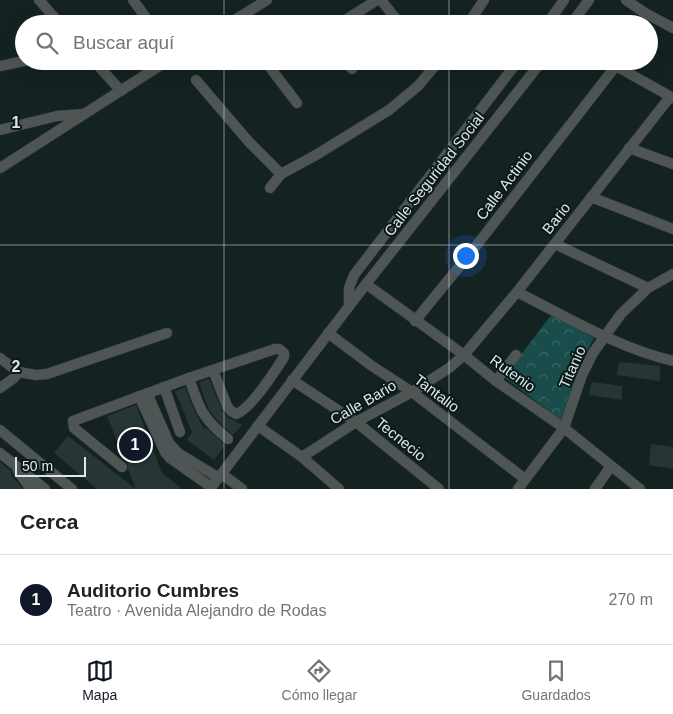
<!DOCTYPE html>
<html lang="es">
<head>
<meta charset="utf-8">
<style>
	body { margin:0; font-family:Arial,sans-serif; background:#f2f2f2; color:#202124 }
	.scale { position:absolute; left:15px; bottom:12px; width:71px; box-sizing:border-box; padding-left:5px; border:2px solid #dee7e6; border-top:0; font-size:14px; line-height:18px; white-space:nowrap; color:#dee7e6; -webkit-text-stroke:4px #0b1918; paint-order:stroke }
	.you { position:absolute; left:465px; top:255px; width:18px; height:18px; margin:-12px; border:4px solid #fff; border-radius:50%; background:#1a73e8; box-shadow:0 0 0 8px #1a73e833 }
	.badge { display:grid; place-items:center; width:32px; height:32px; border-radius:50%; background:#111827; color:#fff; font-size:16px; font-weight:700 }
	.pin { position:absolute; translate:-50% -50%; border:2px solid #fff; box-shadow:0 1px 5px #0006 }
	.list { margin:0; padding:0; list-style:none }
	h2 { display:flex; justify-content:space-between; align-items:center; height:65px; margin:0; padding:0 20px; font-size:21px }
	h2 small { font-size:16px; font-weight:400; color:#757577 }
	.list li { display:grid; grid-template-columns:32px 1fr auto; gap:15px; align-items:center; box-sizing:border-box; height:90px; padding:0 20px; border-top:1px solid #e0e0e0 }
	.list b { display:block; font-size:19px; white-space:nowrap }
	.list p { margin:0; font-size:16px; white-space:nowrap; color:#757577 }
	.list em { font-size:16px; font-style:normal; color:#757577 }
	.icon { flex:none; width:28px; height:28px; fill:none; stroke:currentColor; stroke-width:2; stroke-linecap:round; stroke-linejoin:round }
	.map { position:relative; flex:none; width:673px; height:489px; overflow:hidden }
	.search { position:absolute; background:#fff; box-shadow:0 5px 20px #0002; left:15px; right:15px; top:15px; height:55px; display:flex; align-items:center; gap:12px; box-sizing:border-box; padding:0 18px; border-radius:28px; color:#757577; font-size:19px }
	.sheet { height:155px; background:#fff }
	nav { display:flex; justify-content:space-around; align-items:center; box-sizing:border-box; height:70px; border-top:1px solid #e0e0e0; background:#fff; font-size:14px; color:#757577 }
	nav a { display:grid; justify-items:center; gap:2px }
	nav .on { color:#111827 }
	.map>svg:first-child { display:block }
</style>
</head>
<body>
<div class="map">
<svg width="673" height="489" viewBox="0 0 673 489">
	<defs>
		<pattern id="park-crowns" width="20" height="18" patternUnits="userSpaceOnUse" patternTransform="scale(1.25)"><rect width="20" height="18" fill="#184d4c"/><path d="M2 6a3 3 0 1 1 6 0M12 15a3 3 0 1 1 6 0" fill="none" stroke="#396766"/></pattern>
	</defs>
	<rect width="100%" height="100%" fill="#142222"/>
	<!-- park -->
	<polygon fill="url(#park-crowns)" points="552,314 594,338 578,368 562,421 504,377"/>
	<!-- building -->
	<g fill="#273635">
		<polygon points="619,362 660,366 660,381 617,375"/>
		<polygon points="209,379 222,410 227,417 242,425 233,435 217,420 209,410 199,382"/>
		<polygon points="592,382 622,386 622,400 589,395"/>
		<polygon points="185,387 193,408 204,429 206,428 225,445 214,460 187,440 192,432 175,391"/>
		<polygon points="136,405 162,473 182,489 136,489 128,469 128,464 125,460 107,416"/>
		<polygon points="68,436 136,489 97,489 54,453"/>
		<polygon points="651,444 673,447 673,469 649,465"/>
		<polygon points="0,462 11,471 12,476 23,489 0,489"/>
	</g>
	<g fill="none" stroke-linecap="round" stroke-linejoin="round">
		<defs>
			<g id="minor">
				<polyline points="39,0 60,24"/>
				<polyline points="133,0 150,23"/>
				<polyline points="381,0 400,24"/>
				<polyline points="626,0 645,13 673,28"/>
				<polyline points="228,24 267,0"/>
				<polyline points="339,24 377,0"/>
				<polyline points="468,24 484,0"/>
				<polyline points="547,24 564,0"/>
				<polyline points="571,24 589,0"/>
				<polyline points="94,61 121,91"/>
				<polyline points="265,61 297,103"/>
				<polyline points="346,61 352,69"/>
				<polyline points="607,61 673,98"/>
				<polyline points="0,66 24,61"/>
				<polyline points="196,80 249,142 281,174"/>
				<polyline points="0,130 57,116 83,114"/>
				<polyline points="629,148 673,164"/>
				<polyline points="0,168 167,61"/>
				<polyline points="270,188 281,174 316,155 389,110 418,86 439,61"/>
				<polyline points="591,197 673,229"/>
				<polyline points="555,244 648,288"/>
				<polyline points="366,284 464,355 496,381 564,428 640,489"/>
				<path d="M517,292C567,317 618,348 673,361"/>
				<polyline points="349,306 349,288 354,275 518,61"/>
				<polyline points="415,321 476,246 615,67"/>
				<polyline points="328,333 372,366 412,392 525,479"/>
				<polyline points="0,358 18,372 14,378 0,388"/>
				<polyline points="18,372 36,375 47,374 167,333"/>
				<path d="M189,378C199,408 202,418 228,439"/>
				<polyline points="292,380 356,422 439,489"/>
				<polyline points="496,381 516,355"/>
				<polyline points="164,387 180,432"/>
				<polyline points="147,393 169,443 178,453 219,478"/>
				<polyline points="139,396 165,452 170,458 211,487"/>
				<polyline points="258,426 302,457 339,489"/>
				<polyline points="0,430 72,489"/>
				<polyline points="0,453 45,489"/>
				<polyline points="302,457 356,422 412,392 449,368 464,355 517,292 670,97"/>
				<path d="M122,467L74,428L73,421L189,378L275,349H279L284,353V357C275,371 251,409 236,414L231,411L227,406L213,370"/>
				<polyline points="18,471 31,489"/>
				<polyline points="222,474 242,489"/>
				<polyline points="210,489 366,284 542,61"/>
				<polyline points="518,489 564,428 582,375 593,353 605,336 621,314 648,288 673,274"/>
				<polyline points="595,489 611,466"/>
			</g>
		</defs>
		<!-- minor casing -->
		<use href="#minor" stroke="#303e3d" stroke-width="11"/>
		<!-- path -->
		<polyline stroke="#717d7c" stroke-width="2" stroke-dasharray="4 2.5" stroke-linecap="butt" points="186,61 193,71"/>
		<!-- minor -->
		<use href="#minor" stroke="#4e5554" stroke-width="10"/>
	</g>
	<!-- grid -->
	<path fill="none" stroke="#dee7e6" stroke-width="1" stroke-opacity="0.55" d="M224,0V24M449,0V24M224,61V489M449,61V489M0,245H673"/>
	<g text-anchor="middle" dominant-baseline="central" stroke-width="4" stroke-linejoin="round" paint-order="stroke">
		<!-- street labels -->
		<g font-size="15" fill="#dee7e6" stroke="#0b1918">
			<text transform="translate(434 174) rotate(-52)">Calle Seguridad Social</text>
			<text transform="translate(504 185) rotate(-53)">Calle Actinio</text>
			<text transform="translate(556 218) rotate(-52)">Bario</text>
			<text transform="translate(572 367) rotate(-66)">Titanio</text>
			<text transform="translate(513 373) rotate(36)">Rutenio</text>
			<text transform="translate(437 393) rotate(37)">Tantalio</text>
			<text transform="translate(363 402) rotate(-30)">Calle Bario</text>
			<text transform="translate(401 439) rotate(39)">Tecnecio</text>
		</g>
	</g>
	<g font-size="16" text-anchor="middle" font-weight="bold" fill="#dee7e6" stroke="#0b1918" stroke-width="4" stroke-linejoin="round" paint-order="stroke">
		<text x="16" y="128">1</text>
		<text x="16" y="372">2</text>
	</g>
</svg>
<div class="scale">50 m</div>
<div class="you"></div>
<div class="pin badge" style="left:135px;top:445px">1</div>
<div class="search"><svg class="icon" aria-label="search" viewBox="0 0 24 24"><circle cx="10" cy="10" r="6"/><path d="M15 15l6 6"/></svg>Buscar aquí</div>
</div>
<section class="sheet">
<h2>Cerca<small></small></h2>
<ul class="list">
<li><span class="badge">1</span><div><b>Auditorio Cumbres</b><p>Teatro · Avenida Alejandro de Rodas</p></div><em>270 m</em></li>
</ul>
</section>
<nav>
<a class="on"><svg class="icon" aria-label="map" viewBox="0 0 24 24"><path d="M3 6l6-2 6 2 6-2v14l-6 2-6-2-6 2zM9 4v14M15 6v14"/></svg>Mapa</a>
<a><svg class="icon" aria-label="directions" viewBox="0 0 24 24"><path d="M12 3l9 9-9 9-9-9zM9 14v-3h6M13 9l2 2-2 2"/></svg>Cómo llegar</a>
<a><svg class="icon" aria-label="saved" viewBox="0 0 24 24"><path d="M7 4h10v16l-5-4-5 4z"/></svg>Guardados</a>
</nav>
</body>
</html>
